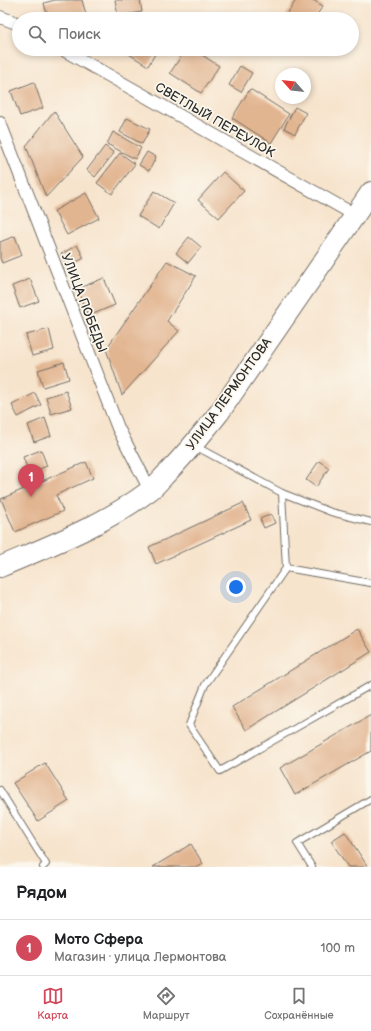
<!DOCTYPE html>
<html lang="ru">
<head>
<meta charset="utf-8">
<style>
	body { margin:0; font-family:"Balsamiq Sans",sans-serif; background:#f6f6f6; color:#202124 }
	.compass { position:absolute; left:275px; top:68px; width:36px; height:36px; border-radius:50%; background:#fff; box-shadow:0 2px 6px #0003; rotate:297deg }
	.you { position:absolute; left:236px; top:587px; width:14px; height:14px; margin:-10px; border:3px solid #fff; border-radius:50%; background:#1a73e8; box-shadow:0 0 0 6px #1a73e833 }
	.badge { display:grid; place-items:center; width:26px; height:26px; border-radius:50%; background:#d1495b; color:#fff; font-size:13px; font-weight:700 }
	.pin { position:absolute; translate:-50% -33px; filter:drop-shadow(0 1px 2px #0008) }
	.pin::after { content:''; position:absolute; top:21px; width:14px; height:12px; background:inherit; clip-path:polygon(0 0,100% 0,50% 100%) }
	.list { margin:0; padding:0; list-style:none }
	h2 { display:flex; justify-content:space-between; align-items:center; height:52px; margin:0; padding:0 16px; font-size:17px }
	h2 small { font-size:13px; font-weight:400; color:#757577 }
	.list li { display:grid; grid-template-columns:26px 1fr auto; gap:12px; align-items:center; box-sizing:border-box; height:56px; padding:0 16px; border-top:1px solid #e0e0e0 }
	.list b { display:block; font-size:15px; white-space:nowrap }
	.list p { margin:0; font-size:13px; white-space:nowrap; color:#757577 }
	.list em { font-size:13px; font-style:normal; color:#757577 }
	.icon { flex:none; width:22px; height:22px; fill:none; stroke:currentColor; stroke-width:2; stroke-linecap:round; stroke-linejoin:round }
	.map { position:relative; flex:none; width:371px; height:867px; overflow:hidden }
	.search { position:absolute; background:#fff; box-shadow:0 2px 6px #0003; left:12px; right:12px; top:12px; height:44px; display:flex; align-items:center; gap:10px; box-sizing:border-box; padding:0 14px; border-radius:22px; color:#757577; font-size:15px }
	.sheet { height:108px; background:#fff }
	nav { display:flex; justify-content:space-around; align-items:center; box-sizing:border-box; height:56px; border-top:1px solid #e0e0e0; background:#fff; font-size:11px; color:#757577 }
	nav a { display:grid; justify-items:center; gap:2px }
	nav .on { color:#d1495b }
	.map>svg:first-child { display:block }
</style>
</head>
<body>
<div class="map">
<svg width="371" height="867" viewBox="0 0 371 867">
	<rect width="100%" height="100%" fill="#fbf7ec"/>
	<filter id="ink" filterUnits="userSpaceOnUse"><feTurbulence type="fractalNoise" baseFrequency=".025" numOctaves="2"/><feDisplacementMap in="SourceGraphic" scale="8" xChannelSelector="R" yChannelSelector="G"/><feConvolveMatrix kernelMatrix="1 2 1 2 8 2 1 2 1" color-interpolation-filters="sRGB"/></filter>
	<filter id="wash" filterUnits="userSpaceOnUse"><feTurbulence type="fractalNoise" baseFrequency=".012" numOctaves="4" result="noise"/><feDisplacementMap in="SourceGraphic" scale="16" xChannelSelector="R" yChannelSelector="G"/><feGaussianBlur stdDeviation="0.9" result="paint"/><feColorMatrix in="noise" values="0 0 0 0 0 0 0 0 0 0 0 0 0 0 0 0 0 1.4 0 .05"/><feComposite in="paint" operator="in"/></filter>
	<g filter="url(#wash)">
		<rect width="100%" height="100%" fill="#f7e4cd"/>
		<g id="blocks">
			<!-- building -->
			<g fill="#e2b591">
				<polygon points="55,0 82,0 87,18 48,19 44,3"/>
				<polygon points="115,0 140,0 142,12 118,16"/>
				<polygon points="296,0 313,0 323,6 314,19 284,19"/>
				<polygon points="121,49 158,49 148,66"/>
				<polygon points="186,49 193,49 219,66 201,93 170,73"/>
				<polygon points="240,66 252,73 241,92 229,85"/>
				<polygon points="34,82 43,108 20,116 11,91"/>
				<polygon points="250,89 289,114 271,143 232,118"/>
				<polygon points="295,107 306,113 295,134 284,128"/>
				<polygon points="54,111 83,157 46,197 26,146"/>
				<polygon points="127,118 150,129 142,144 120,132"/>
				<polygon points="113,132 141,148 135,159 107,144"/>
				<polygon points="105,146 114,153 95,177 87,170"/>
				<polygon points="147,152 156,157 149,171 139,165"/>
				<polygon points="120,153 135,164 112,194 97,183"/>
				<polygon points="223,172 244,191 219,218 198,200"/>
				<polygon points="154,191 174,203 159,229 138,216"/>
				<polygon points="86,193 99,218 67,235 54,211"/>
				<polygon points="15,236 22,255 2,263 0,258 0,242"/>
				<polygon points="189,237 201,247 188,263 176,253"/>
				<polygon points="77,245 84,258 68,267 61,254"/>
				<polygon points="167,261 196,276 167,321 179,331 122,395 106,349"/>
				<polygon points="104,278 115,305 88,316 77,289"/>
				<polygon points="30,279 39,301 20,308 12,286"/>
				<polygon points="49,329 54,350 32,356 26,335"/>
				<polygon points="64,362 69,379 43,387 38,370"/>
				<polygon points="66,391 72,408 51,414 46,397"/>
				<polygon points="35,393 41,405 18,417 12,405"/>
				<polygon points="45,418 51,436 34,442 28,425"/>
				<polygon points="41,450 47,466 29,473 23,457"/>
				<polygon points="319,461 329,468 316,487 306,480"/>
				<polygon points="86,462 93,478 56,495 63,511 15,532 1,499"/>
				<polygon points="243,503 251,520 156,564 149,547"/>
				<polygon points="271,514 275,523 264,528 260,519"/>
				<polygon points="357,629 371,652 246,730 232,707"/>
				<polygon points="371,715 371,751 295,795 280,768"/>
				<polygon points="45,763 69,801 38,821 13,783"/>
				<polygon points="345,832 368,867 348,867 331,841"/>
				<polygon points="191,844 203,864 198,867 153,867"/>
			</g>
		</g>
	</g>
	<g filter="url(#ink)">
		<use href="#blocks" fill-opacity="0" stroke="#726c64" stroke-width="1"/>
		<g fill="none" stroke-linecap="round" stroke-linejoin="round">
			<defs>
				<g id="service">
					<polyline points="195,446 282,493 331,512 371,522"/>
					<polyline points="282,493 286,568 205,685 189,725 220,771 371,685"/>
					<polyline points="286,568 371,583"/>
					<polyline points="0,790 46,864 43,867"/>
					<polyline points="312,867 297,843 371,799"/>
				</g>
				<g id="minor">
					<polyline points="0,17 19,24"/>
					<polyline points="62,49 355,215"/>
					<polyline points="0,123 118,428 150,490"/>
				</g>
				<path id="primary" d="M0,567C51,545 104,525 149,491C156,486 161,479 167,473C186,454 202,434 219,413L371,192"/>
			</defs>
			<!-- service casing -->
			<use href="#service" stroke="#726c64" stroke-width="8"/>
			<!-- minor casing -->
			<use href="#minor" stroke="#726c64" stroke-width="14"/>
			<!-- primary casing -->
			<use href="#primary" stroke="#726c64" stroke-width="22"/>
			<!-- service -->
			<use href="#service" stroke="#fff" stroke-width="6"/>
			<!-- minor -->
			<use href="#minor" stroke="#fff" stroke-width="12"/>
			<!-- primary -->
			<use href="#primary" stroke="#fff" stroke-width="20"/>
		</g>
	</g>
	<g text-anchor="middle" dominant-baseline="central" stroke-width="3.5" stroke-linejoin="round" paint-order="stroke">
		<!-- street labels -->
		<g font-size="13" fill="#2b2b2b" stroke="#fbf7ec">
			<text transform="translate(215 120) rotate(30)">СВЕТЛЫЙ ПЕРЕУЛОК</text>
			<text transform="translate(84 303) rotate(69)">УЛИЦА ПОБЕДЫ</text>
			<text transform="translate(229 394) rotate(-54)">УЛИЦА ЛЕРМОНТОВА</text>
		</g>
	</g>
</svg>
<svg class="compass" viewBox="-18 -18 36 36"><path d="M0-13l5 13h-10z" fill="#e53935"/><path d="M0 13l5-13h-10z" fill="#757577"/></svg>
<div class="you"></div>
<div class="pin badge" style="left:31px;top:497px">1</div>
<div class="search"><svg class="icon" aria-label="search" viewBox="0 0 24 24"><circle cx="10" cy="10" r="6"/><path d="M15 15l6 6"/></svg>Поиск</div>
</div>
<section class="sheet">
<h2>Рядом<small></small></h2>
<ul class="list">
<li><span class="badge">1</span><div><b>Мото Сфера</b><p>Магазин · улица Лермонтова</p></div><em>100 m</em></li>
</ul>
</section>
<nav>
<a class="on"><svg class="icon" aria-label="map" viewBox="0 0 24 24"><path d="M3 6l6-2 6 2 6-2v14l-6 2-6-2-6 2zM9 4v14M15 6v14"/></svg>Карта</a>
<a><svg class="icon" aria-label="directions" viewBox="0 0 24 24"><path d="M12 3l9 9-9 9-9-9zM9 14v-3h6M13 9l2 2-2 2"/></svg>Маршрут</a>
<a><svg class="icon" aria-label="saved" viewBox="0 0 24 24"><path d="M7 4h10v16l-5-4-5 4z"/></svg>Сохранённые</a>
</nav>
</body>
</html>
